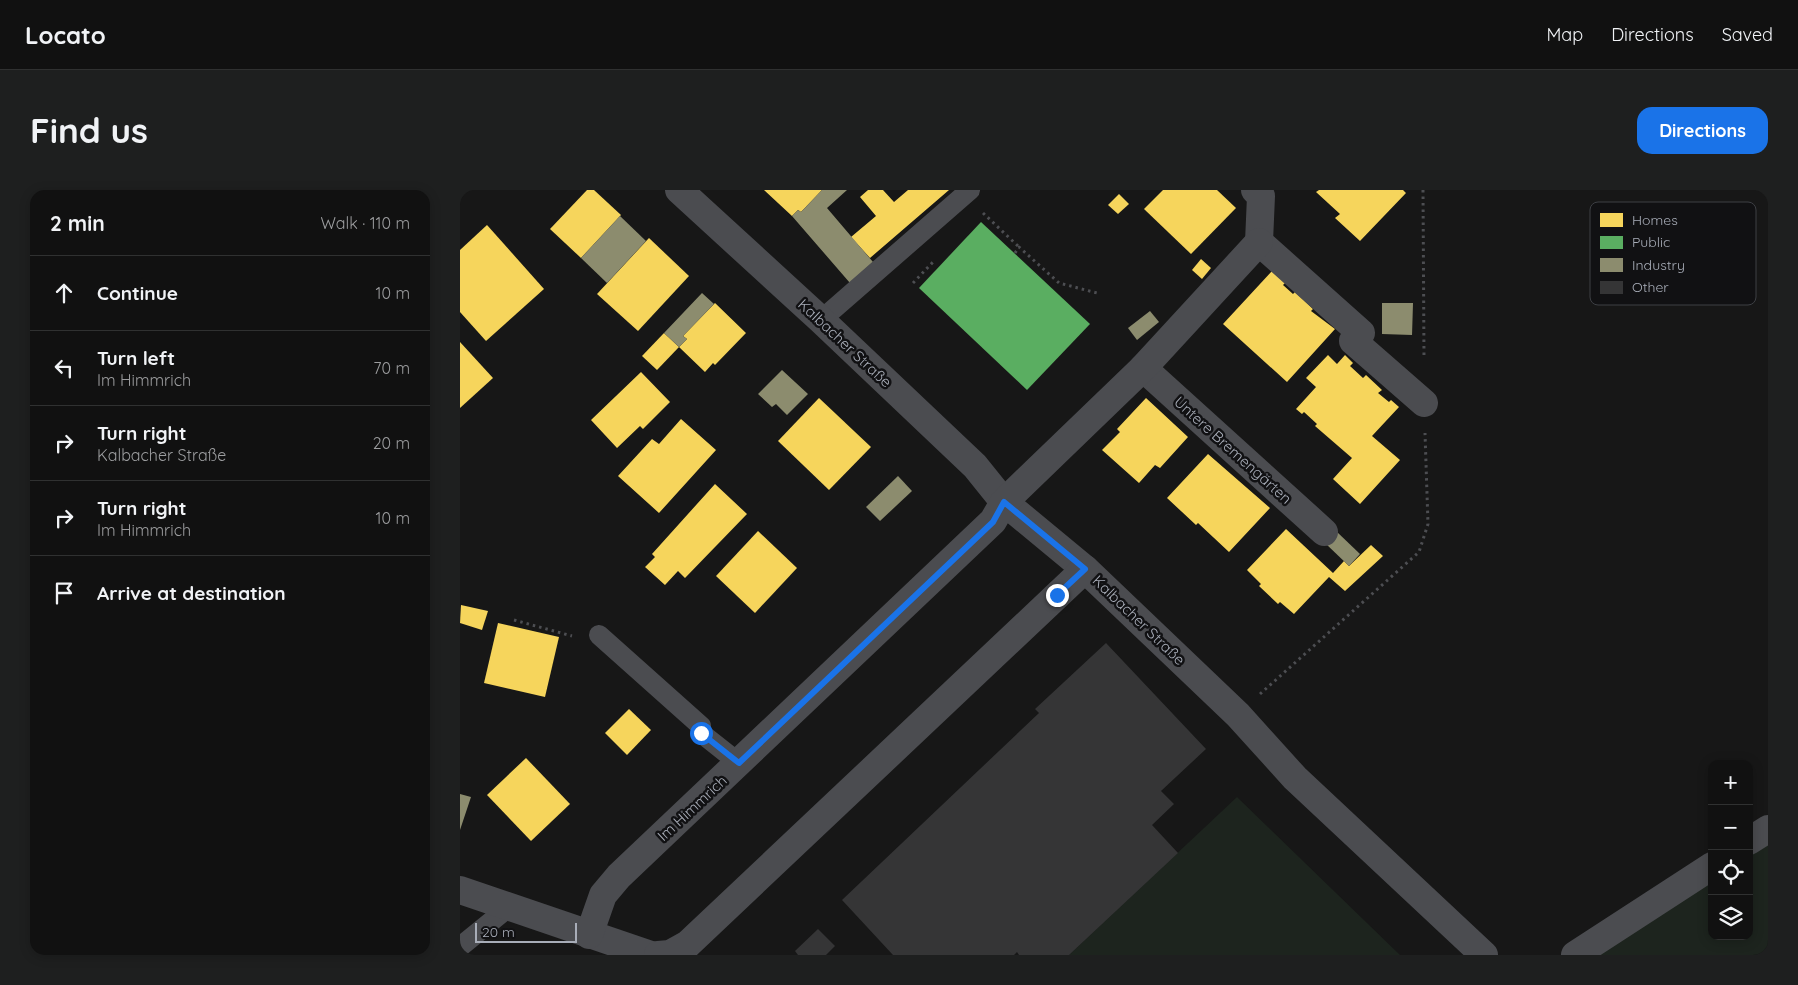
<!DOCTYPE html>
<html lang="en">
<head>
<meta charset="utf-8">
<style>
	body { margin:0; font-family:Quicksand,sans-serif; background:#1e1f1f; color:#f1f3f6 }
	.controls { position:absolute; right:15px; bottom:15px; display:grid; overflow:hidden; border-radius:10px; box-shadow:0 2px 12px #0003 }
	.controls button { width:45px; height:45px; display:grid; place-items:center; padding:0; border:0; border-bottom:1px solid #303131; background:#111; color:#f1f3f6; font:25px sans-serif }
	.scale { position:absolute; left:15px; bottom:12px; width:102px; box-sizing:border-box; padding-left:5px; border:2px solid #a8adb8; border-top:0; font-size:14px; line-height:18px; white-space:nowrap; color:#a8adb8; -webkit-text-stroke:4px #111113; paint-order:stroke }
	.stop { position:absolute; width:15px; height:15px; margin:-11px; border:4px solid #1a73e8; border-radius:50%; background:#fff }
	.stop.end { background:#1a73e8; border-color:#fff; box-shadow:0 1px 5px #0008 }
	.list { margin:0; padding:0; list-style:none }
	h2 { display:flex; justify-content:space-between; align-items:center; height:65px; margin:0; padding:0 20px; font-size:21px }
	h2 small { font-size:16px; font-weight:400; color:#9c9d9f }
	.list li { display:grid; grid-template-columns:32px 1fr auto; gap:15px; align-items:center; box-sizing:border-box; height:75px; padding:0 20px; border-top:1px solid #303131 }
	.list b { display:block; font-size:19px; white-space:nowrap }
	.list p { margin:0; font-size:16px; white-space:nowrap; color:#9c9d9f }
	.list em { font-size:16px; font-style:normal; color:#9c9d9f }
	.icon { flex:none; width:28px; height:28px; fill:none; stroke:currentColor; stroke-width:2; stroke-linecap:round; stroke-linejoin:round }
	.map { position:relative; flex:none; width:1308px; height:765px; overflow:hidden; border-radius:15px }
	header { display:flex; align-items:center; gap:30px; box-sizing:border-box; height:70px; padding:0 25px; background:#111; border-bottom:1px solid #303131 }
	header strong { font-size:24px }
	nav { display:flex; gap:28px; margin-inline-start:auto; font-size:18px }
	.intro { display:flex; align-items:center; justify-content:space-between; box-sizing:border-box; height:120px; padding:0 30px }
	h1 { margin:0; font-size:35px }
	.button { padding:12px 22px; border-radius:15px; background:#1a73e8; color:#fff; font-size:18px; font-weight:700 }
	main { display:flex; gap:30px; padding:0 30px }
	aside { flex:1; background:#111; border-radius:15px; box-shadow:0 2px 12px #0003 }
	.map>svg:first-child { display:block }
</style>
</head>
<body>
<header>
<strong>Locato</strong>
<nav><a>Map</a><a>Directions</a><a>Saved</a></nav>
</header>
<div class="intro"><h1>Find us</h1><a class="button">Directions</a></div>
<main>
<aside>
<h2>2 min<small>Walk · 110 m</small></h2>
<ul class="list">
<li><svg class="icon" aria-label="ahead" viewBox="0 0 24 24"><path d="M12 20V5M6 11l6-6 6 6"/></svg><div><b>Continue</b></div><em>10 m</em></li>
<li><svg class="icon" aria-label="left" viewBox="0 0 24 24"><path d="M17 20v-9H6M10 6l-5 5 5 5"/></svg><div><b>Turn left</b><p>Im Himmrich</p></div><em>70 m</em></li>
<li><svg class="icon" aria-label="right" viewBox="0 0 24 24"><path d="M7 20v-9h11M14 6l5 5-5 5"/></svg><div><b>Turn right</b><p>Kalbacher Straße</p></div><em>20 m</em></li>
<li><svg class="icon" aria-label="right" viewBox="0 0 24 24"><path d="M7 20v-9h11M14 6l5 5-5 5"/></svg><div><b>Turn right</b><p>Im Himmrich</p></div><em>10 m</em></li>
<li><svg class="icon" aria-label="arrive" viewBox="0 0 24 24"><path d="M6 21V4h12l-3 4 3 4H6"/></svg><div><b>Arrive at destination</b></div></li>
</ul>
</aside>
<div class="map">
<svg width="1308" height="765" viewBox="0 0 1308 765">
	<rect width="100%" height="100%" fill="#171717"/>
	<!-- green -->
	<g fill="#1d241e">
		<polygon points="777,607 940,765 609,765"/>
		<polygon points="1308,653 1308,765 1135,765 1252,689 1252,746 1289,746 1289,665"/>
	</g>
	<!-- homes -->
	<g fill="#f6d55c">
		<polygon points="127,0 134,0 161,25 121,68 90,39"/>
		<polygon points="304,0 362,0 341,22 338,20 332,26"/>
		<polygon points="408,0 423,0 434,12 448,0 489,0 410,68 391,47 416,26 400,7"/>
		<polygon points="703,0 757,0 776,18 731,64 684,19"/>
		<polygon points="859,0 943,0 946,3 900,51 875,28 880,24 856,2"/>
		<polygon points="659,4 669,14 658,24 648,15"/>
		<polygon points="27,35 84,99 26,151 0,122 0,60"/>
		<polygon points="189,48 229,86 178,141 137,104"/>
		<polygon points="741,69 751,78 742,89 732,80"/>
		<polygon points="812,81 825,93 823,95 833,104 835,102 853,119 851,121 875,139 827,192 763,134"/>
		<polygon points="255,113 286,143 255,175 253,173 245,182 219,157 227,149 223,146"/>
		<polygon points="204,143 219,157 197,180 182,166"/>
		<polygon points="0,152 33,188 0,218"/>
		<polygon points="868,165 877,174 885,165 893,173 890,176 903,188 906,185 922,200 918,203 929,212 931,210 939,217 912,246 940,270 900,314 873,289 892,268 855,236 857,234 844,222 842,224 836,219 856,197 846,188"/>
		<polygon points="181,182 210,212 183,239 180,236 157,258 131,230"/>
		<polygon points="359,208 411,257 369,300 318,251"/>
		<polygon points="686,208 728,247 700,278 695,275 679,293 642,260 660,242 657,239"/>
		<polygon points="221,229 256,260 199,323 158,286 192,249 199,254"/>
		<polygon points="748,264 810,318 769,362 738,333 736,335 707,308"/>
		<polygon points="255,294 287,324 225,388 218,381 205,395 185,377 195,367 192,364"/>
		<polygon points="826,339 873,383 884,371 889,376 911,355 923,366 885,401 869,387 834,424 820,412 818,414 799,396 801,394 787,380"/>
		<polygon points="298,341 337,378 295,423 256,386"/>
		<polygon points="1,415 28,421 22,440 0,433"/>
		<polygon points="38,433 99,447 85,507 24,493"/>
		<polygon points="169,519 191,540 167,565 145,543"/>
		<polygon points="66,568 110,614 71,651 27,605"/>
	</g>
	<!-- public -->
	<polygon fill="#5aae61" points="521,32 630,134 567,200 459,98"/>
	<!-- industry -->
	<g fill="#8c8c6e">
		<polygon points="362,0 387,0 367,18 413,72 390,93 332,26 338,20 341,22"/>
		<polygon points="160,26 186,51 147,93 121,68"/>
		<polygon points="242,103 254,114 223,146 227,149 219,157 204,143"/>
		<polygon points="922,113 953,113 952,145 922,144"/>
		<polygon points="690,121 699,132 677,150 668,138"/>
		<polygon points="322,180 348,204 327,225 316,214 312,217 298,204"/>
		<polygon points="438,286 452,301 420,331 406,317"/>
		<polygon points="876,341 900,364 889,376 865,353"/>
		<polygon points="0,604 11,607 0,640"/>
	</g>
	<!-- building -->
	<g fill="#353536">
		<polygon points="646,453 746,559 701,601 714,614 692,635 718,663 609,765 559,765 557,762 554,765 433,765 382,710 579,523 575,519"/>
		<polygon points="358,739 375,756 366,765 338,765 335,761"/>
	</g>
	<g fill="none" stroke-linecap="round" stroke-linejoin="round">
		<!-- path -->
		<g stroke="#4d4e52" stroke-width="3" stroke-dasharray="2.5 4" stroke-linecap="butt">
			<polyline points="963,0 964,169"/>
			<polyline points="523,23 559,57"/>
			<polyline points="555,63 559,57 599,93 637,103"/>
			<polyline points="453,93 473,72"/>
			<polyline points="54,430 112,446"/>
			<polyline points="800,504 959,362 968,334 965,243"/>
		</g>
		<!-- service -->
		<g stroke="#4b4c50" stroke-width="20">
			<polyline points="361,130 510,0"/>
			<polyline points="139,445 241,536 241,543 279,573"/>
			<polyline points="0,757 49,717"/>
		</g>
		<!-- minor -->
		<g stroke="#4b4c50" stroke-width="28">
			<polyline points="219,0 361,130 515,276 544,312 625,379 778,525 835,588 1024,765"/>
			<polyline points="795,0 801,6 799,52 901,143 893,151 964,213"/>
			<polyline points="683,178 864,342"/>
			<polyline points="1289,651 1308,639"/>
			<polyline points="0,700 191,765"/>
			<polyline points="129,745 143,705 159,686 533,331 544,312 683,178 799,52"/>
			<polyline points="198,765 210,764 228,754 625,379"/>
			<polyline points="1115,765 1252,676"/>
		</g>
	</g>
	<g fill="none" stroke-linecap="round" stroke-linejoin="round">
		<!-- route -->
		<polyline stroke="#1a73e8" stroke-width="6" points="241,543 279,573 533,332 544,312 625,379 597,405"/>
	</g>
	<g text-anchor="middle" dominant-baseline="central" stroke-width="5" stroke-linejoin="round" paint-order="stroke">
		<!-- street labels -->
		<g font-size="15" fill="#a8adb8" stroke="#111113">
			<text transform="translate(385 153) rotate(43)">Kalbacher Straße</text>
			<text transform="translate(773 260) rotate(42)">Untere Bremengärten</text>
			<text transform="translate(679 430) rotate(44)">Kalbacher Straße</text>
			<text transform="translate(232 618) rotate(-43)">Im Himmrich</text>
		</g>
	</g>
	<!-- legend -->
	<rect x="1130" y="12" width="166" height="103" rx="8" fill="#111113" stroke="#3e4045" stroke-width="1"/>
	<rect x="1140" y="23" width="23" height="14" fill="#f6d55c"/>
	<rect x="1140" y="46" width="23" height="13" fill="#5aae61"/>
	<rect x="1140" y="68" width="23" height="14" fill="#8c8c6e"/>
	<rect x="1140" y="91" width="23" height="13" fill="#353536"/>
	<g font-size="14" fill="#a8adb8">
		<text x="1172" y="35">Homes</text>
		<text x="1172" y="57">Public</text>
		<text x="1172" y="80">Industry</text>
		<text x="1172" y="102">Other</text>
	</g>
</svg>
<div class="controls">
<button>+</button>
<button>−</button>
<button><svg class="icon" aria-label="locate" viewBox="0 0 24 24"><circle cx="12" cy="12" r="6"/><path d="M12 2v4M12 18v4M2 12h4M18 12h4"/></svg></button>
<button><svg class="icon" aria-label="layers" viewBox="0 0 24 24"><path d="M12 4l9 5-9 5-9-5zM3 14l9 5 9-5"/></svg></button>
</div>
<div class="scale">20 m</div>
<div class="stop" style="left:241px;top:543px"></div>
<div class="stop end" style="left:597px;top:405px"></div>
</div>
</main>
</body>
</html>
